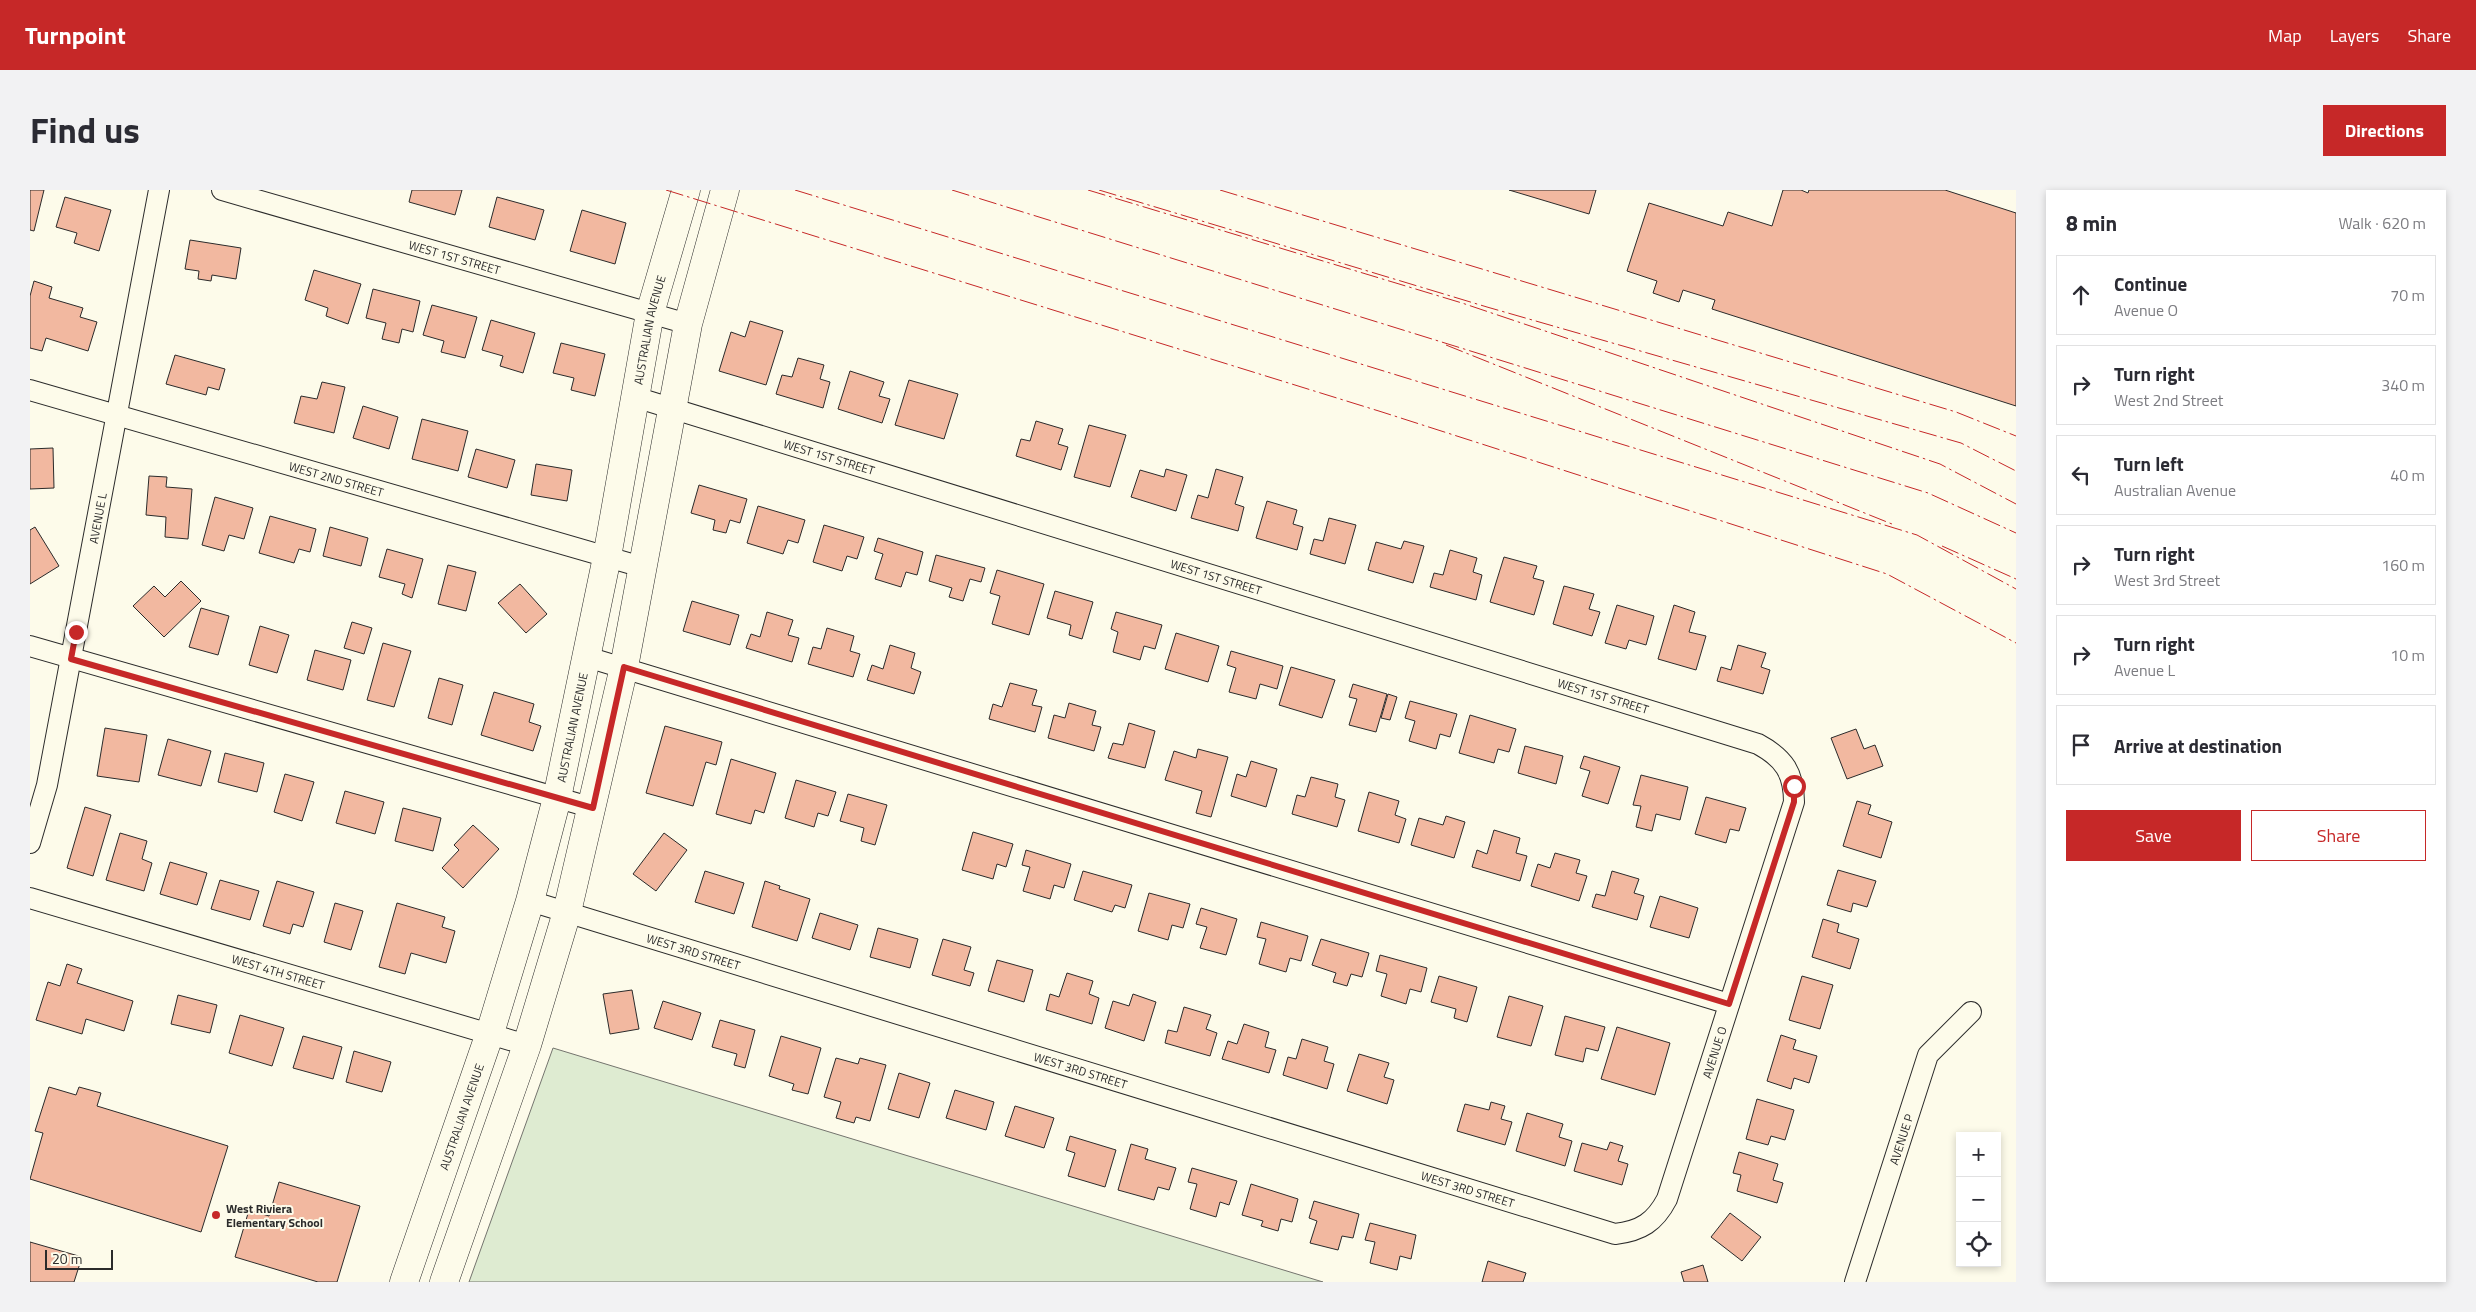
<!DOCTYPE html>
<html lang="en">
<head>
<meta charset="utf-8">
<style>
	body { margin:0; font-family:"Titillium Web",sans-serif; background:#f2f2f3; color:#2b2b33 }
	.controls { position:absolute; right:15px; bottom:15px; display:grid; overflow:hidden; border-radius:0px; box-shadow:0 2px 8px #0003 }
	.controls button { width:45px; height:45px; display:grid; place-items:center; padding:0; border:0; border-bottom:1px solid #e1e1e2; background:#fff; color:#2b2b33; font:25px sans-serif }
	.scale { position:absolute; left:15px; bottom:12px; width:68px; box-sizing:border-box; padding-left:5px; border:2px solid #2b2b2b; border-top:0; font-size:14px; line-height:18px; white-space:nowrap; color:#2b2b2b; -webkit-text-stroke:4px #fdfbea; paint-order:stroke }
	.stop { position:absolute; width:15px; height:15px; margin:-11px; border:4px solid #c62828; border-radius:50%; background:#fff }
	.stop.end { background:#c62828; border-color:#fff; box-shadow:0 1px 5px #0008 }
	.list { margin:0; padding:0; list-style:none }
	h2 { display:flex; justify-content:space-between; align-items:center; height:65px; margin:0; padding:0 20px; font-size:21px }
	h2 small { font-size:16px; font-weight:400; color:#7c7c81 }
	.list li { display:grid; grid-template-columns:32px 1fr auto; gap:15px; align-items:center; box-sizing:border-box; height:80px; margin:0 10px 10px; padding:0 10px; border:1px solid #e1e1e2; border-radius:0px }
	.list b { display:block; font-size:19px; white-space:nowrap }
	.list p { margin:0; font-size:16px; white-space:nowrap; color:#7c7c81 }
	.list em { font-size:16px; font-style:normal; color:#7c7c81 }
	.actions { display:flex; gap:10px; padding:15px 20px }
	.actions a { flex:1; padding:11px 0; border:1px solid #c62828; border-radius:0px; text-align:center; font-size:18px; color:#c62828 }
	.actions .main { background:#c62828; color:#fff }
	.icon { flex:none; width:28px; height:28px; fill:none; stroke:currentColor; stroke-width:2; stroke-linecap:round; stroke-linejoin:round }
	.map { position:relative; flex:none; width:1986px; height:1092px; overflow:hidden; border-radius:0px }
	header { display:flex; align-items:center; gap:30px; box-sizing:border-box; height:70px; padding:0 25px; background:#c62828; color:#fff }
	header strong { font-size:24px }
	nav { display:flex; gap:28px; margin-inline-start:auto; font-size:18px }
	.intro { display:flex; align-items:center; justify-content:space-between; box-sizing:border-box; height:120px; padding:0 30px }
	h1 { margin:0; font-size:35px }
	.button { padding:12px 22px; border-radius:0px; background:#c62828; color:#fff; font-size:18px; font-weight:700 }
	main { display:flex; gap:30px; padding:0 30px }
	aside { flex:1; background:#fff; border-radius:0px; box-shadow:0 2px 8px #0003 }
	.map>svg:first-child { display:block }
</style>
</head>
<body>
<header>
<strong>Turnpoint</strong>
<nav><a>Map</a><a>Layers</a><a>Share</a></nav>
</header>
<div class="intro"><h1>Find us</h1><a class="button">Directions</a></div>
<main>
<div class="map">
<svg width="1986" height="1092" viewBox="0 0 1986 1092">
	<rect width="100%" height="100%" fill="#fdfbea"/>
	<!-- green -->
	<polygon fill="#deebd1" stroke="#74746e" points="523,858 1293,1092 439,1092"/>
	<!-- building -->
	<g fill="#f2b8a0" stroke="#2b2b2b">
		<polygon points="0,0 14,0 4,41 0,40"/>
		<polygon points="382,0 432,0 425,25 379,12"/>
		<polygon points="1479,0 1566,0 1559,24"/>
		<polygon points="1753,0 1771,0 1778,3 1779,0 1915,0 1986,23 1986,216 1682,119 1685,110 1653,100 1649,112 1623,103 1627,91 1597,81 1619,13 1693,36 1698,22 1742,36"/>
		<polygon points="35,7 81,20 69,61 44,53 47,43 26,37"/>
		<polygon points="467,7 514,20 505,50 459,37"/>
		<polygon points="552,20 596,33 585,74 540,61"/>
		<polygon points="160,50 211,58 206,89 182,85 181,91 168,89 169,81 155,79"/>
		<polygon points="284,80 331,94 318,134 296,126 298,118 275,110"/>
		<polygon points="4,91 22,97 19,108 53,118 50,127 67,132 58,161 16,148 12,161 0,158 0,106"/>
		<polygon points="343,99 390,111 383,142 372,139 369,153 352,149 356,133 336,128"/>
		<polygon points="402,115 447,127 435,168 411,162 414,151 393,145"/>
		<polygon points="461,130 505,143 493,183 470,176 473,166 452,160"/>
		<polygon points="720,131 753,141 736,195 689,181 701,142 715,147"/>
		<polygon points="531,153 575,164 565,206 541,200 544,188 523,183"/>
		<polygon points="145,165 195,179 189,200 178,197 176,205 136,194"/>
		<polygon points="768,168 794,175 790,189 800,192 793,218 746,204 752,185 762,187"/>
		<polygon points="820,181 854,192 849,206 860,209 852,233 808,219"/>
		<polygon points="879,190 928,204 914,249 865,235"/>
		<polygon points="292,192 315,197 304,243 264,233 271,206 287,209"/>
		<polygon points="333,216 368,227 359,259 323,248"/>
		<polygon points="392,229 438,241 428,281 382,269"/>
		<polygon points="1006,231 1033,239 1028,254 1038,257 1031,280 986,266 991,249 1000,251"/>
		<polygon points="1059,235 1096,245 1080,297 1044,287"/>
		<polygon points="23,258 24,298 0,299 0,259"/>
		<polygon points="446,259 485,270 477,298 438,287"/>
		<polygon points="506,274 542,280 537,311 501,305"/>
		<polygon points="1136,279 1157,285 1146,321 1101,307 1110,280 1134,287"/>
		<polygon points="1186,279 1213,287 1205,314 1214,317 1208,341 1161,328 1168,305 1178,308"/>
		<polygon points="119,286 137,287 136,297 162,299 158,349 135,347 136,327 116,325"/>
		<polygon points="669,295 717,309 710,333 700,330 696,343 683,340 685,330 661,323"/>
		<polygon points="185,307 223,318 214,349 199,345 194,361 172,355"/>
		<polygon points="1237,311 1267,320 1263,334 1273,337 1267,360 1226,348"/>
		<polygon points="728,316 775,330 768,353 758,350 753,364 717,353"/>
		<polygon points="240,326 286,339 280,362 269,359 264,373 229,363"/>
		<polygon points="1299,328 1326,335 1315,374 1280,364 1284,349 1293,351"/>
		<polygon points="794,335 834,347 827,369 817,366 812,381 783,372"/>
		<polygon points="5,337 29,376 0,394 0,340"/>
		<polygon points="300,337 338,348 331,376 293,366"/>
		<polygon points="848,348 893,362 887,385 876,382 871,397 845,389 853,364 844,361"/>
		<polygon points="1374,351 1394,356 1383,393 1338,380 1346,352 1371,359"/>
		<polygon points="357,359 393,369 382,408 372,404 375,394 349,387"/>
		<polygon points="1420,360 1447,368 1443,382 1452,385 1446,410 1400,397 1404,383 1413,385"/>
		<polygon points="906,365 955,378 951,392 940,389 933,411 919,407 922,398 899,391"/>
		<polygon points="1474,367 1507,376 1503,388 1514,391 1504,425 1460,412"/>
		<polygon points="418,375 446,382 436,421 408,414"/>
		<polygon points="967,380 1014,394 999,445 962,434 970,406 960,403"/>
		<polygon points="151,391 171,411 134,447 103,416 124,396 135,407"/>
		<polygon points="490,394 517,424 496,443 468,413"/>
		<polygon points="1534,396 1564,404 1559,419 1570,422 1562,446 1523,434"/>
		<polygon points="1025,401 1063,412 1052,449 1039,445 1041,435 1017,428"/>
		<polygon points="662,411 709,425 700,455 653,441"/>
		<polygon points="1587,415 1624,426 1616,455 1599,450 1596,459 1575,453"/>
		<polygon points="1644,415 1665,422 1659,442 1676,446 1666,480 1628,469"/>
		<polygon points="171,418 199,426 188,465 159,457"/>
		<polygon points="737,422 763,430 758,445 769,448 762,472 716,458 721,444 730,447"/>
		<polygon points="1086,422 1132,435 1125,459 1114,456 1110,470 1083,462 1088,442 1081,439"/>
		<polygon points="322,432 342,438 334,464 314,458"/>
		<polygon points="230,436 259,445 247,483 219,475"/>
		<polygon points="797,438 824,446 820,461 830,464 823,487 778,474 783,457 791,459"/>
		<polygon points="1146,443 1189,456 1178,492 1135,479"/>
		<polygon points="353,453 381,461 364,517 337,510"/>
		<polygon points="860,455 885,463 881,478 891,482 884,504 837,490 842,475 853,479"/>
		<polygon points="1708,455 1736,463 1731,477 1740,480 1733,504 1687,491 1691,477 1701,480"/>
		<polygon points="285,460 321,470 313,500 277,490"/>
		<polygon points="1201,461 1253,476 1247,499 1230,494 1226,509 1199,502 1206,478 1197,475"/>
		<polygon points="1261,477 1305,490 1292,528 1249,515"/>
		<polygon points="409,488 433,495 422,535 398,528"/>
		<polygon points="980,493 1007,500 1002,515 1012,517 1005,542 959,529 963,514 972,517"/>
		<polygon points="1323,494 1357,504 1346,542 1319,535 1327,509 1319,507"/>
		<polygon points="464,502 504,514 499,532 511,536 503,561 451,545"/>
		<polygon points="1358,504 1367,507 1360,530 1351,528"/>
		<polygon points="1380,511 1427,524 1420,547 1410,544 1406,559 1379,551 1385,531 1375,528"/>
		<polygon points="1039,513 1066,521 1062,535 1071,537 1064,561 1018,548 1024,525 1035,528"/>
		<polygon points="1440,525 1486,539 1479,562 1468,559 1464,573 1429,563"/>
		<polygon points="1099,533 1125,541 1115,578 1078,568 1083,553 1093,555"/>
		<polygon points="635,536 692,552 686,575 676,572 663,616 616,603"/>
		<polygon points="75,538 117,545 109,592 67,586"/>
		<polygon points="1826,539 1834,559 1845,555 1853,576 1817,589 1801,548"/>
		<polygon points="138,549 181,561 171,596 128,585"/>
		<polygon points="1495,556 1533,566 1526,594 1488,583"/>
		<polygon points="1168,559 1198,567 1181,627 1166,623 1172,601 1135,590 1144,561 1166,568"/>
		<polygon points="195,563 234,573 227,602 188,592"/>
		<polygon points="1554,566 1590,577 1578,614 1552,606 1560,581 1550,578"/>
		<polygon points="701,569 746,583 734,623 725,620 721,634 686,624"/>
		<polygon points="1221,571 1247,579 1236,617 1201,606 1207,584 1216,587"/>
		<polygon points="255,584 284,592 272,631 244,622"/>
		<polygon points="1611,585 1658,597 1650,630 1626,624 1622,641 1606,637 1611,616 1603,615"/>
		<polygon points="1281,587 1308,594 1305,607 1315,610 1307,637 1262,624 1267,605 1275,607"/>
		<polygon points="766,590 806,602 798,626 788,623 784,637 755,628"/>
		<polygon points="315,601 354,612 345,644 306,633"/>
		<polygon points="1339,602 1369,611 1365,625 1376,629 1369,653 1328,641"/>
		<polygon points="818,604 857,615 845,655 831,651 834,638 810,631"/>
		<polygon points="1676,607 1716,618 1709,641 1700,639 1696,653 1665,644"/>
		<polygon points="1827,611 1841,615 1838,624 1862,632 1851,668 1813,656"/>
		<polygon points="55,617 81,625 63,686 37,678"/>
		<polygon points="373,618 411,628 403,661 365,651"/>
		<polygon points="1416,626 1435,632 1424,668 1381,655 1389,628 1413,635"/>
		<polygon points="443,635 469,659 433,698 412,678 429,660 424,655"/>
		<polygon points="1464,640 1490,648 1486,663 1497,666 1490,691 1442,677 1447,660 1457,664"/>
		<polygon points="943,642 983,654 976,677 967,674 963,689 932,680"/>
		<polygon points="90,643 117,651 112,669 122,673 114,701 76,690"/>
		<polygon points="634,643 657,660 626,701 603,684"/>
		<polygon points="996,660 1041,674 1034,698 1024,695 1020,709 993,701 1000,677 992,675"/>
		<polygon points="1525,663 1550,670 1546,683 1557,686 1549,711 1501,696 1508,674 1520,678"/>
		<polygon points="140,672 177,683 167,715 130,704"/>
		<polygon points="1808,680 1846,691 1837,717 1823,713 1821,722 1797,715"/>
		<polygon points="675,681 714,693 704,724 665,712"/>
		<polygon points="1053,681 1102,695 1095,718 1085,715 1082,722 1044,710"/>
		<polygon points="1582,681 1609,689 1604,703 1614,706 1607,730 1562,717 1566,704 1575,706"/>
		<polygon points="190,690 229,701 220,730 181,719"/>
		<polygon points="247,691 284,702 273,737 263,734 260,744 233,736"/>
		<polygon points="735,691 750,696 749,699 780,709 767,751 722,737"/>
		<polygon points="1119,703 1160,714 1153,738 1142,735 1138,750 1108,741"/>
		<polygon points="1630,706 1668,718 1659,748 1620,737"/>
		<polygon points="305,713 333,721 321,760 294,752"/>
		<polygon points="367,713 415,727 412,737 425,741 416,773 381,763 375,784 349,777"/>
		<polygon points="1171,718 1207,729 1196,765 1170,758 1177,737 1166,734"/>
		<polygon points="790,723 828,735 820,760 782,748"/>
		<polygon points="1793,729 1809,734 1807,742 1829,749 1820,779 1782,767"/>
		<polygon points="1231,732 1278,746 1271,771 1260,768 1256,782 1229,774 1236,749 1227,747"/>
		<polygon points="848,738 888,749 880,778 840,767"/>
		<polygon points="913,749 941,757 934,780 944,783 940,796 902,785"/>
		<polygon points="1291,749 1339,763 1332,787 1321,784 1317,796 1303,792 1306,783 1282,775"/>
		<polygon points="1350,765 1397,778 1391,802 1380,799 1376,814 1351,806 1357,784 1346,781"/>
		<polygon points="967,770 1003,780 994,812 958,801"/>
		<polygon points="37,774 52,779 47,793 103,811 94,841 56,829 52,844 6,830 18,792 30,796"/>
		<polygon points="1037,783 1063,791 1059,804 1069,808 1062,834 1016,820 1020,804 1029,807"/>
		<polygon points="1409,786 1447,797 1437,832 1424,828 1426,819 1401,812"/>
		<polygon points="1772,786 1803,795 1790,839 1759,830"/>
		<polygon points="602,800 609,839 580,844 573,804"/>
		<polygon points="1103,804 1126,812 1114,851 1075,838 1083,811 1099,816"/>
		<polygon points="148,805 187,815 180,843 141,834"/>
		<polygon points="1479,806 1513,816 1501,856 1467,847"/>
		<polygon points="633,811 671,823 662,850 624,838"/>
		<polygon points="1154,817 1181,825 1176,839 1187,843 1180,866 1135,853 1138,840 1147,842"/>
		<polygon points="210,825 254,838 242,876 199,863"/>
		<polygon points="1535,826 1575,837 1568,861 1556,858 1553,872 1525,865"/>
		<polygon points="690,830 725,840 715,878 704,875 707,864 682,857"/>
		<polygon points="1214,834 1239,842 1235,857 1246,860 1239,883 1192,869 1198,851 1207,854"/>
		<polygon points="1587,837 1640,853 1625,905 1571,889"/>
		<polygon points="1751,845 1766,850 1763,859 1787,866 1779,893 1764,888 1761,899 1737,891"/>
		<polygon points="273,846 312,857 303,889 263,878"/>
		<polygon points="751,846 791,858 778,904 762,900 764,894 739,886"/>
		<polygon points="1272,849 1298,857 1294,871 1304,874 1297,899 1253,885 1258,867 1266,869"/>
		<polygon points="324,861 361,872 352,902 316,892"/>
		<polygon points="1329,864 1359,873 1354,887 1364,890 1357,914 1317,901"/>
		<polygon points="806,868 828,874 830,868 856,875 840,931 826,927 824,933 806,928 811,912 794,907"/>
		<polygon points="869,883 900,893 889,928 858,919"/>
		<polygon points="19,897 46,905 49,897 71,903 67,916 198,956 171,1042 0,989 13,943 5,941"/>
		<polygon points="925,900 964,912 956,940 916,928"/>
		<polygon points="1727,909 1764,920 1755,950 1741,946 1738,955 1716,949"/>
		<polygon points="1461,912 1475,916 1471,929 1482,932 1475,955 1427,941 1435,914 1459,920"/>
		<polygon points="985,916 1024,928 1014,958 975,946"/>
		<polygon points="1497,923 1533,934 1529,947 1542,951 1535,976 1486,961"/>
		<polygon points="1040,946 1086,960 1075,997 1038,986 1045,963 1036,960"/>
		<polygon points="1580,952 1593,956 1588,971 1598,974 1592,995 1544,981 1552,953 1577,960"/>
		<polygon points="1101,954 1118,959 1115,969 1146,978 1139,1000 1128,997 1124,1010 1088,1000"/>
		<polygon points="1709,962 1748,974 1743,990 1753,993 1747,1013 1707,1001 1711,985 1703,983"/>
		<polygon points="1162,978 1207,991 1199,1015 1190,1012 1186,1027 1160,1019 1167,994 1158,992"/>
		<polygon points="249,992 330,1016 307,1092 288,1092 205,1067 219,1020 239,1026"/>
		<polygon points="1221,994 1268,1009 1262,1032 1251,1029 1248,1041 1231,1036 1233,1031 1212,1025"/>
		<polygon points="1284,1011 1329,1024 1323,1048 1312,1046 1308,1060 1280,1053 1287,1031 1279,1028"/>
		<polygon points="1700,1023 1731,1047 1712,1071 1681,1047"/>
		<polygon points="1340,1033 1386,1045 1381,1069 1370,1066 1367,1080 1340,1073 1345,1052 1335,1050"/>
		<polygon points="0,1052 52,1067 44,1092 0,1092"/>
		<polygon points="1458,1071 1496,1083 1493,1092 1452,1092"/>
		<polygon points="1673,1075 1678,1092 1654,1092 1651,1082"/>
	</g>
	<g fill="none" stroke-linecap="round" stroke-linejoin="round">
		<defs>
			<g id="street">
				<path id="s1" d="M192,0L658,134"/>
				<path id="s2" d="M0,200L612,377"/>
				<polyline points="0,456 563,618"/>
				<polyline points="557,467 1699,814"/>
				<path id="s3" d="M0,653L17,595L129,0"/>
				<path id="s4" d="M0,708L497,855"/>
				<path id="s5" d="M500,711L1585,1044C1611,1041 1625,1032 1637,1009L1764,612C1764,583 1754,568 1728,554L605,207"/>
				<path id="s6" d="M1825,1092L1898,865L1941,822"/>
			</g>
			<g id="secondary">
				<path id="s7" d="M374,1092L460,843L500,711L527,608L577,367L620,123L656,0"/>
				<polyline points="414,1092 497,855 537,722 594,477 658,134 695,0"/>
			</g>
		</defs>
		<!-- street casing -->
		<use href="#street" stroke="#2b2b2b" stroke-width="22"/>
		<!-- secondary casing -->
		<use href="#secondary" stroke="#2b2b2b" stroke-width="29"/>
		<!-- street -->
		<use href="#street" stroke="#fdfbea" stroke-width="20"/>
		<!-- secondary -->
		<use href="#secondary" stroke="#fdfbea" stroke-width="28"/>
		<!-- power -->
		<g stroke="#c62828" stroke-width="1" stroke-dasharray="18 4 2.5 4" stroke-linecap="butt">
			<polyline points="636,0 1352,222 1857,384 1986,453"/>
			<polyline points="765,0 1887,345 1986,399"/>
			<polyline points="922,0 1898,303 1986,343"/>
			<polyline points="1058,0 1432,113 1910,274 1986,314"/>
			<polyline points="1069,0 1457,117 1931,253 1986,281"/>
			<polyline points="1190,0 1926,222 1986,246"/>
			<polyline points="1416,155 1862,334"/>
			<polyline points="1912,356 1986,389"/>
		</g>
	</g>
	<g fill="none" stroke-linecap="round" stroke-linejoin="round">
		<!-- route -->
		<polyline stroke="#c62828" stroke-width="6" points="46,442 41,469 563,618 594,477 1699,814 1764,612 1764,596"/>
	</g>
	<!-- markers -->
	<circle fill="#c62828" stroke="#fdfbea" stroke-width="2" cx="186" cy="1025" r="5"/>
	<g text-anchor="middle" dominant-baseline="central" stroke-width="4" stroke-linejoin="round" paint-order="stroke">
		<!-- street labels -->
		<g font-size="12" fill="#2b2b2b" stroke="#fdfbea">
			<text stroke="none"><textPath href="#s1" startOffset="242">WEST 1ST STREET</textPath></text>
			<text stroke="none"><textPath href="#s7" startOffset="985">AUSTRALIAN AVENUE</textPath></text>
			<text transform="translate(799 267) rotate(17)">WEST 1ST STREET</text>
			<text stroke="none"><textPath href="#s2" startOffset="319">WEST 2ND STREET</textPath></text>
			<text stroke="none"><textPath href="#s3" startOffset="332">AVENUE L</textPath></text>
			<text transform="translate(1186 387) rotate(17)">WEST 1ST STREET</text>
			<text transform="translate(1573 506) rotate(17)">WEST 1ST STREET</text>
			<text stroke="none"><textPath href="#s7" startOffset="580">AUSTRALIAN AVENUE</textPath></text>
			<text stroke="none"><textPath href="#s5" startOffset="171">WEST 3RD STREET</textPath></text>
			<text stroke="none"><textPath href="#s4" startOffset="259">WEST 4TH STREET</textPath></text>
			<text stroke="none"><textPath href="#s5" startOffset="1355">AVENUE O</textPath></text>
			<text stroke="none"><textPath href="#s5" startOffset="576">WEST 3RD STREET</textPath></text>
			<text stroke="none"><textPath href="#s7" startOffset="175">AUSTRALIAN AVENUE</textPath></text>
			<text stroke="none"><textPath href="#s6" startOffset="150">AVENUE P</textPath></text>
			<text stroke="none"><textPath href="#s5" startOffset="981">WEST 3RD STREET</textPath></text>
		</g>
		<!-- poi labels -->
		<g font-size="12" font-weight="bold" fill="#2b2b2b" stroke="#fdfbea" text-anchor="start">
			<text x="196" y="1018">West Riviera<tspan x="196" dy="14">Elementary School</tspan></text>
		</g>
	</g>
</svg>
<div class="controls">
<button>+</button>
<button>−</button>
<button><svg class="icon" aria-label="locate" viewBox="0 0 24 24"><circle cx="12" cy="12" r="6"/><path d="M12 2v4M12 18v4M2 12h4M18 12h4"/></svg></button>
</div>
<div class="scale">20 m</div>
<div class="stop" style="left:1764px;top:596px"></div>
<div class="stop end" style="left:46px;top:442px"></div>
</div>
<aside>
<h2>8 min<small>Walk · 620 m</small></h2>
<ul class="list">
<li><svg class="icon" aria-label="ahead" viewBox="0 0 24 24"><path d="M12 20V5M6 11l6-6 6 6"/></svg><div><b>Continue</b><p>Avenue O</p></div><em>70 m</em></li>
<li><svg class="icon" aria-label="right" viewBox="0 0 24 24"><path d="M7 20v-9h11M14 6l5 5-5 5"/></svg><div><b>Turn right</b><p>West 2nd Street</p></div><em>340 m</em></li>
<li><svg class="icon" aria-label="left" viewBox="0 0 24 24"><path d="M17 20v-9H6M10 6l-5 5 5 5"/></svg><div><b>Turn left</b><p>Australian Avenue</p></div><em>40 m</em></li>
<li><svg class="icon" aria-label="right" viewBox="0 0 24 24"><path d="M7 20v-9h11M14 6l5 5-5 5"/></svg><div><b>Turn right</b><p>West 3rd Street</p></div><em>160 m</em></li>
<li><svg class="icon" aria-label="right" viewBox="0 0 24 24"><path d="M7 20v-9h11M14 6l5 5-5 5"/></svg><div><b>Turn right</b><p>Avenue L</p></div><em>10 m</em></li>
<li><svg class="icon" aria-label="arrive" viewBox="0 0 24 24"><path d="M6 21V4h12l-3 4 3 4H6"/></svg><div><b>Arrive at destination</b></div></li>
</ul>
<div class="actions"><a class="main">Save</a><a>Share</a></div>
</aside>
</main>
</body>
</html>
